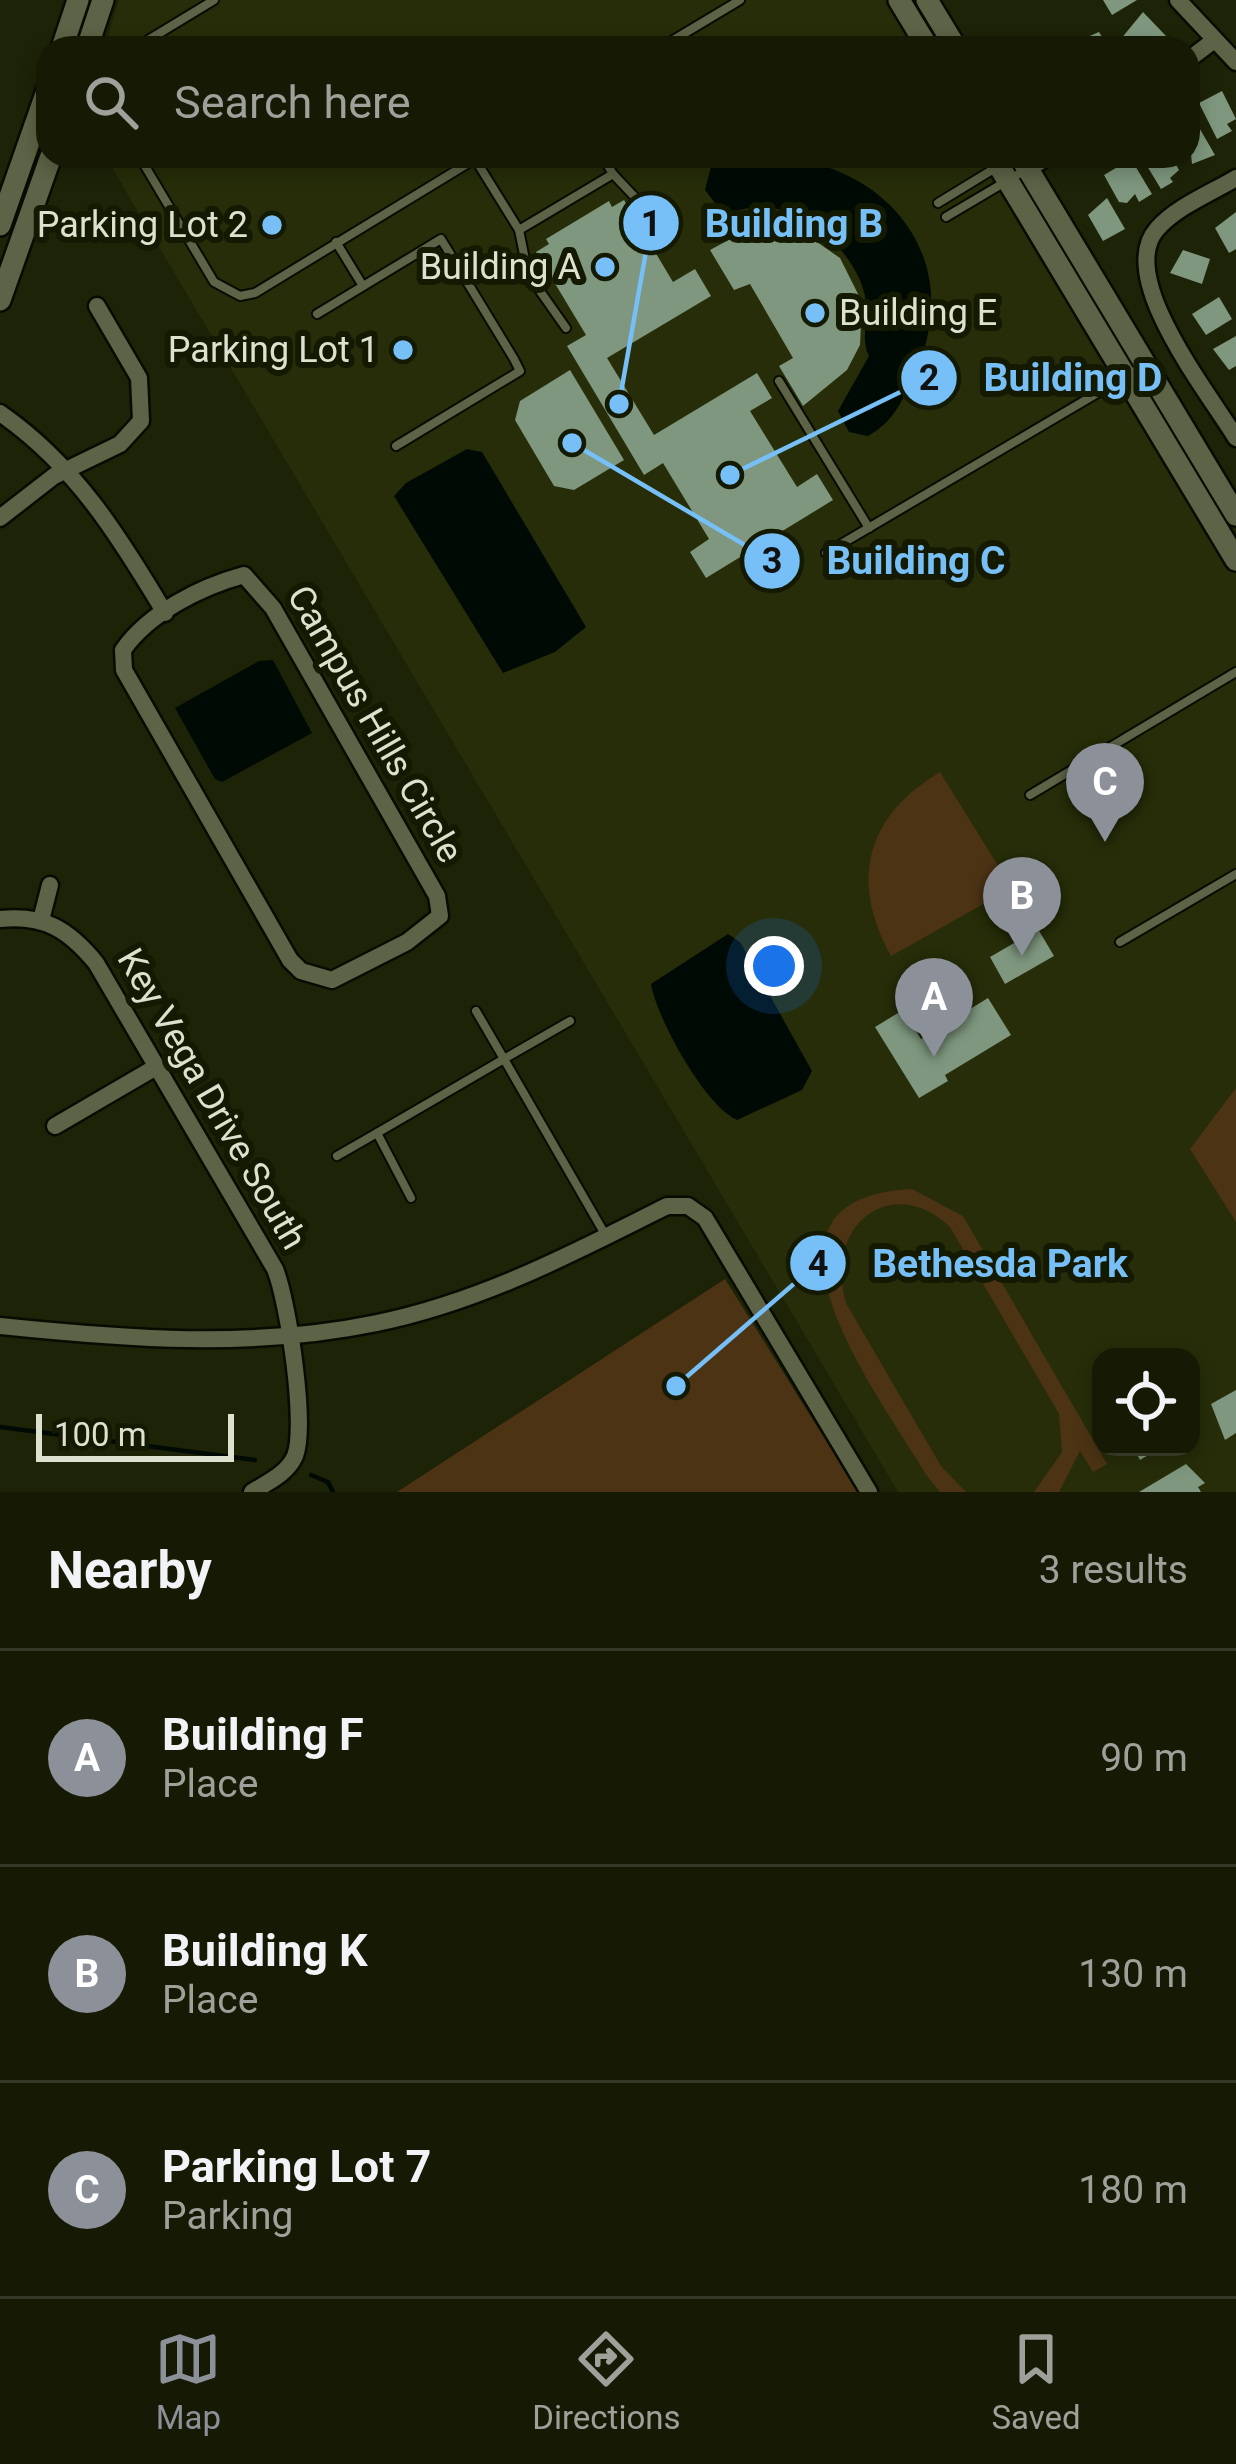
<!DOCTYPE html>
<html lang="en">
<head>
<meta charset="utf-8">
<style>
	body { margin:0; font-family:Roboto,sans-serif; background:#1f230f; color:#f1f3f6 }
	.controls { position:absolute; right:36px; bottom:36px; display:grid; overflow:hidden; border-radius:24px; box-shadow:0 6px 18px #0003 }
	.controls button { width:108px; height:108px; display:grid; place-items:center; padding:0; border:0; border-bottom:3px solid #353827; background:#161a05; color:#f1f3f6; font:60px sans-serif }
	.scale { position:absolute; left:36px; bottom:30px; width:198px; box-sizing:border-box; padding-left:12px; border:6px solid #dde1d0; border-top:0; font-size:33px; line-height:42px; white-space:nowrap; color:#dde1d0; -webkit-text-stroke:9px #141901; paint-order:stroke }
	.you { position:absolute; left:774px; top:966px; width:42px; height:42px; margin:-30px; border:9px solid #fff; border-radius:50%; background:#1a73e8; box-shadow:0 0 0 18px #1a73e833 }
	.badge { display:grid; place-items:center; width:78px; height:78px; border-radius:50%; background:#8c9099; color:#fff; font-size:39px; font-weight:700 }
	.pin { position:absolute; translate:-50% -99px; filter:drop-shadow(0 3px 6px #0008) }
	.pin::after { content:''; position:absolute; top:63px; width:42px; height:36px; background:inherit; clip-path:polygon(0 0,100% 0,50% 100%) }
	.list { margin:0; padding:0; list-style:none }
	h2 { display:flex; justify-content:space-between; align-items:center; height:156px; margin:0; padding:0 48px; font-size:51px }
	h2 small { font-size:39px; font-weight:400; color:#9ea19a }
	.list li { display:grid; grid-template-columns:78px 1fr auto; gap:36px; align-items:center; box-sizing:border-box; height:216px; padding:0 48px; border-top:3px solid #353827 }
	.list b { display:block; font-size:45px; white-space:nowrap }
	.list p { margin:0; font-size:39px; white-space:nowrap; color:#9ea19a }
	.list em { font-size:39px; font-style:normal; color:#9ea19a }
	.icon { flex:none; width:66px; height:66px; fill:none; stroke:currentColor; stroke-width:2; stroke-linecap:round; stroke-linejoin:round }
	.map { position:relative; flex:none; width:1236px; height:1492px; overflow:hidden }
	.search { position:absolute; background:#161a05; box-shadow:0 6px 18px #0003; left:36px; right:36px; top:36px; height:132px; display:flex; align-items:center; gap:30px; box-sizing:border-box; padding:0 42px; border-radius:36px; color:#9ea19a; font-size:45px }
	.sheet { height:804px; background:#161a05 }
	nav { display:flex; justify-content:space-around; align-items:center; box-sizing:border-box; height:168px; border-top:3px solid #353827; background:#161a05; font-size:33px; color:#9ea19a }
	nav a { display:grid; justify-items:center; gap:6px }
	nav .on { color:#8c9099 }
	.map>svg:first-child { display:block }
</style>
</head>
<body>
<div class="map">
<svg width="1236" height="1492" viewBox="0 0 1236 1492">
	<rect width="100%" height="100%" fill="#1d2307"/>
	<!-- built -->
	<g fill="#262d08" fill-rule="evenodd">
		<polygon points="119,0 898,0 927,48 104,48"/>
		<path d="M105,156H992L1236,562V1492H898ZM1101,1357H1191V1447H1101Z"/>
	</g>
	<!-- green -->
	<g fill="#4c3314">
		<path d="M940,772L1005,877L1001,894L891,956C849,881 866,816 940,772Z"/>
		<polygon points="1236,1088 1236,1222 1190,1149"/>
		<path d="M912,1189L963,1216L1107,1464L1093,1472L1080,1451L1059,1492H1034L1062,1452L1059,1414L950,1227C892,1172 823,1225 846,1303L941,1466L966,1492H940L927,1476C884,1402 725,1198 912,1189Z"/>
		<polygon points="725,1279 858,1492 397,1492"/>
	</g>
	<!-- water -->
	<g fill="#000a05">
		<path d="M753,156C880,153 972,254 913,378C901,403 893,422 868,436L849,432L838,411L869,356C860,339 869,320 866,301C859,255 807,207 760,207C746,207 735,213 722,212L705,190L711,167Z"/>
		<polygon points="467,449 482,452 586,627 555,652 503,673 394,496 406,483"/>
		<polygon points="273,660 312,733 222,782 215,779 175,708 259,661"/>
		<path d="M728,934L740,942L812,1071L802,1090L737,1120C705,1106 657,1019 651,984Z"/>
	</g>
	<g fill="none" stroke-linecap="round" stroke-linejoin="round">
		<!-- stream -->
		<g stroke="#000a05" stroke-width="4.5">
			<polyline points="0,1427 255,1460"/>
			<polyline points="311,1475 328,1482 333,1492"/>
		</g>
	</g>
	<!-- building -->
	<g fill="#7e977e">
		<polygon points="1103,0 1137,0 1112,15"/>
		<polygon points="1143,12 1166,36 1149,48 1126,48 1120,40"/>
		<polygon points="1099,32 1109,48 1073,48 1078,41"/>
		<polygon points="1222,91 1236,119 1227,124 1232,131 1217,139 1199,103"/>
		<polygon points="1194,119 1215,155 1192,164 1188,122"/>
		<polygon points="1141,156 1171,156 1179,170 1170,178 1173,182 1161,189"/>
		<polygon points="1131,159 1152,194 1139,202 1135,194 1127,203 1119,202 1104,175"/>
		<polygon points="1107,198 1125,229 1103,241 1088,215"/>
		<polygon points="624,200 673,282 695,269 711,296 607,358 654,435 757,373 772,398 750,411 797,487 817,474 833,500 706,578 690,552 709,539 663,463 644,475 567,346 586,335 536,252 549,244 546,239 609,201 612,207"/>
		<polygon points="1236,212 1236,249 1229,253 1215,228"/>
		<polygon points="778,227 804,233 840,258 862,302 860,345 847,370 803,406 779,366 793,358 750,284 734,290 710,250 734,237"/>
		<polygon points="1183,250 1210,259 1202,284 1170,273"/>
		<polygon points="1219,297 1232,319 1206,335 1192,314"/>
		<polygon points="1236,336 1236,366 1229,370 1213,349"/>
		<polygon points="570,370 624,460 574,490 554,486 515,420 520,401"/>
		<polygon points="1038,929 1054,956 1005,984 990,957"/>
		<polygon points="988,998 1011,1035 945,1075 948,1081 919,1098 875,1027 903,1010 921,1039"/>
		<polygon points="1236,1390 1236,1433 1225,1440 1211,1404"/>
		<polygon points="1133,1447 1153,1447 1155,1451 1140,1460"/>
		<polygon points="1186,1464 1205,1483 1198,1487 1201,1492 1139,1492"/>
	</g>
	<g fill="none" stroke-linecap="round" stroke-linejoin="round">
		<defs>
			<g id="service">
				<polyline points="135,48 214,0"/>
				<polyline points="660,48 740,0"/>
				<polyline points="139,156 214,282 240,296 255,293 480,156"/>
				<polyline points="475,159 519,230 613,174 602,156"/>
				<polyline points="613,174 647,210"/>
				<polyline points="938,203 1015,156"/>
				<polyline points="946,217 1027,169"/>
				<polyline points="519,230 528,274 566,328"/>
				<polyline points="336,242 363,286"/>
				<polyline points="317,314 441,239 514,359 520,371 396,446"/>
				<polyline points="779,381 869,528"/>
				<polyline points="826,553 1145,365"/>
				<polyline points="1030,795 1236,672"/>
				<polyline points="1120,942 1236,874"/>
				<polyline points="476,1011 504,1059 570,1021"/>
				<polyline points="337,1156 377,1133"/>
				<polyline points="411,1198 377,1133 504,1059 606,1236"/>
			</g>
			<g id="minor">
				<polyline points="1178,0 1236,62"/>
				<polyline points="1188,60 1213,41"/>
				<polyline points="1028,169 1049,156"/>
				<path d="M1236,178C1211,193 1176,207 1157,229C1115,277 1209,393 1236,438"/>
				<path d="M0,413C75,465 119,536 165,613"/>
				<polyline points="0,518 54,476 120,444 141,421 139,378 97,306"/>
				<path d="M244,575L273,608L437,896L440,916L407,942L332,980L301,971L290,960L124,670L123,650C149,613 200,587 244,575Z"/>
				<path d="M0,919C44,914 69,930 96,963L275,1269C288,1301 307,1425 295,1456C287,1474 268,1482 252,1492"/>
				<polyline points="41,920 50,885"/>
				<polyline points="55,1126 156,1067"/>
				<path d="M0,1326C126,1339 252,1349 377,1323C480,1302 574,1253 667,1206H688L705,1218L869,1492"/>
			</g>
			<g id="tertiary">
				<polyline points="899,0 928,48"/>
				<polyline points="927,0 956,48"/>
				<polyline points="62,48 78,0"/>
				<polyline points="87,48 103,0"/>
				<polyline points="993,156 1236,560"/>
				<polyline points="1020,156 1236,515"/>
				<polyline points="0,225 48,88"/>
				<polyline points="0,300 51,156"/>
			</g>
		</defs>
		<!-- service casing -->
		<use href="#service" stroke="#080c00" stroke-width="12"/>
		<!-- minor casing -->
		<use href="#minor" stroke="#080c00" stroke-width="21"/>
		<!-- tertiary casing -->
		<use href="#tertiary" stroke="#080c00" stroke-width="26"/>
		<!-- service -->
		<use href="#service" stroke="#5c6346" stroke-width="8"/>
		<!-- minor -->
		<use href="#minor" stroke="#5c6346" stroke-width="16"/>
		<!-- tertiary -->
		<use href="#tertiary" stroke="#5c6346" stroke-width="21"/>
	</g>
	<!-- markers -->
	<g fill="#77bff7" stroke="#141901" stroke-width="4.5">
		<circle cx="272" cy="225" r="12"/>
		<circle cx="605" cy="267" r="12"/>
		<circle cx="815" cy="313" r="12"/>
		<circle cx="403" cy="350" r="12"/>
	</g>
	<g text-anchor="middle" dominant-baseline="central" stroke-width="12" stroke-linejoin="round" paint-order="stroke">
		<!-- poi labels -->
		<g font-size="36" fill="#dde1d0" stroke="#141901" text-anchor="end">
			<text x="248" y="225">Parking Lot 2</text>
			<text x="581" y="267">Building A</text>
			<text x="839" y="313" text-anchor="start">Building E</text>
			<text x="379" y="350">Parking Lot 1</text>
		</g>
		<!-- street labels -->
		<g font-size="36" fill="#dde1d0" stroke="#141901">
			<text transform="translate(375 724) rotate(60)">Campus Hills Circle</text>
			<text transform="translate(212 1099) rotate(60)">Key Vega Drive South</text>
		</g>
	</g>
	<!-- callouts -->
	<path fill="none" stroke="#77bff7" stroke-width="4.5" d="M619 404L651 223M730 475L929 378M572 443L772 561M676 1386L818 1263"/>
	<g fill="#77bff7" stroke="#141901" stroke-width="4.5">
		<circle cx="619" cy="404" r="12"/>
		<circle cx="730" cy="475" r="12"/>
		<circle cx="572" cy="443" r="12"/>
		<circle cx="676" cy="1386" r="12"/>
		<circle cx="651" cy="223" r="30"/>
		<circle cx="929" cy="378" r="30"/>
		<circle cx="772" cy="561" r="30"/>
		<circle cx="818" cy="1263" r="30"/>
	</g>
	<g font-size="36" text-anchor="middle" font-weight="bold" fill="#111">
		<text x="651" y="236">1</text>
		<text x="929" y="390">2</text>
		<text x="772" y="573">3</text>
		<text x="818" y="1276">4</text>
	</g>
	<g font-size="39" text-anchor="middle" font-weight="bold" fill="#77bff7" stroke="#141901" stroke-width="12" stroke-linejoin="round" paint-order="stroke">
		<text x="794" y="237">Building B</text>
		<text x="1073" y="391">Building D</text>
		<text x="916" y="574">Building C</text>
		<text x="1000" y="1277">Bethesda Park</text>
	</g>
</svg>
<div class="controls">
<button><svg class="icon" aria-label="locate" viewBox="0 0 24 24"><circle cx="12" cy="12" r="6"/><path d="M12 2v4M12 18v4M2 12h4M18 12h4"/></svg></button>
</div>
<div class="scale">100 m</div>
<div class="you"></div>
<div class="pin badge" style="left:934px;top:1057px">A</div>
<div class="pin badge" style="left:1022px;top:956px">B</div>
<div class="pin badge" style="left:1105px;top:842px">C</div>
<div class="search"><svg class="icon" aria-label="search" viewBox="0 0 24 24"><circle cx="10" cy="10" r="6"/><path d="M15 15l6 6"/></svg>Search here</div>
</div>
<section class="sheet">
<h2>Nearby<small>3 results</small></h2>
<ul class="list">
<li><span class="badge">A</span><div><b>Building F</b><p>Place</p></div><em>90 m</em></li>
<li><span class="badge">B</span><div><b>Building K</b><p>Place</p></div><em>130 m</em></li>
<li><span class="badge">C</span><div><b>Parking Lot 7</b><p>Parking</p></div><em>180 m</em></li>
</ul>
</section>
<nav>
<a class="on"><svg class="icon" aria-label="map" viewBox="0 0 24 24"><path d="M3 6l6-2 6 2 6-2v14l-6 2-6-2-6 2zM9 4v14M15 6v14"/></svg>Map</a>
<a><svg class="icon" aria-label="directions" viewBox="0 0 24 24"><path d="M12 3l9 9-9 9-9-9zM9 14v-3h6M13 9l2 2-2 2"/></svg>Directions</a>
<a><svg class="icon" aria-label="saved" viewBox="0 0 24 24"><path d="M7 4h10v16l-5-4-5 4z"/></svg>Saved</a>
</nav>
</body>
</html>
